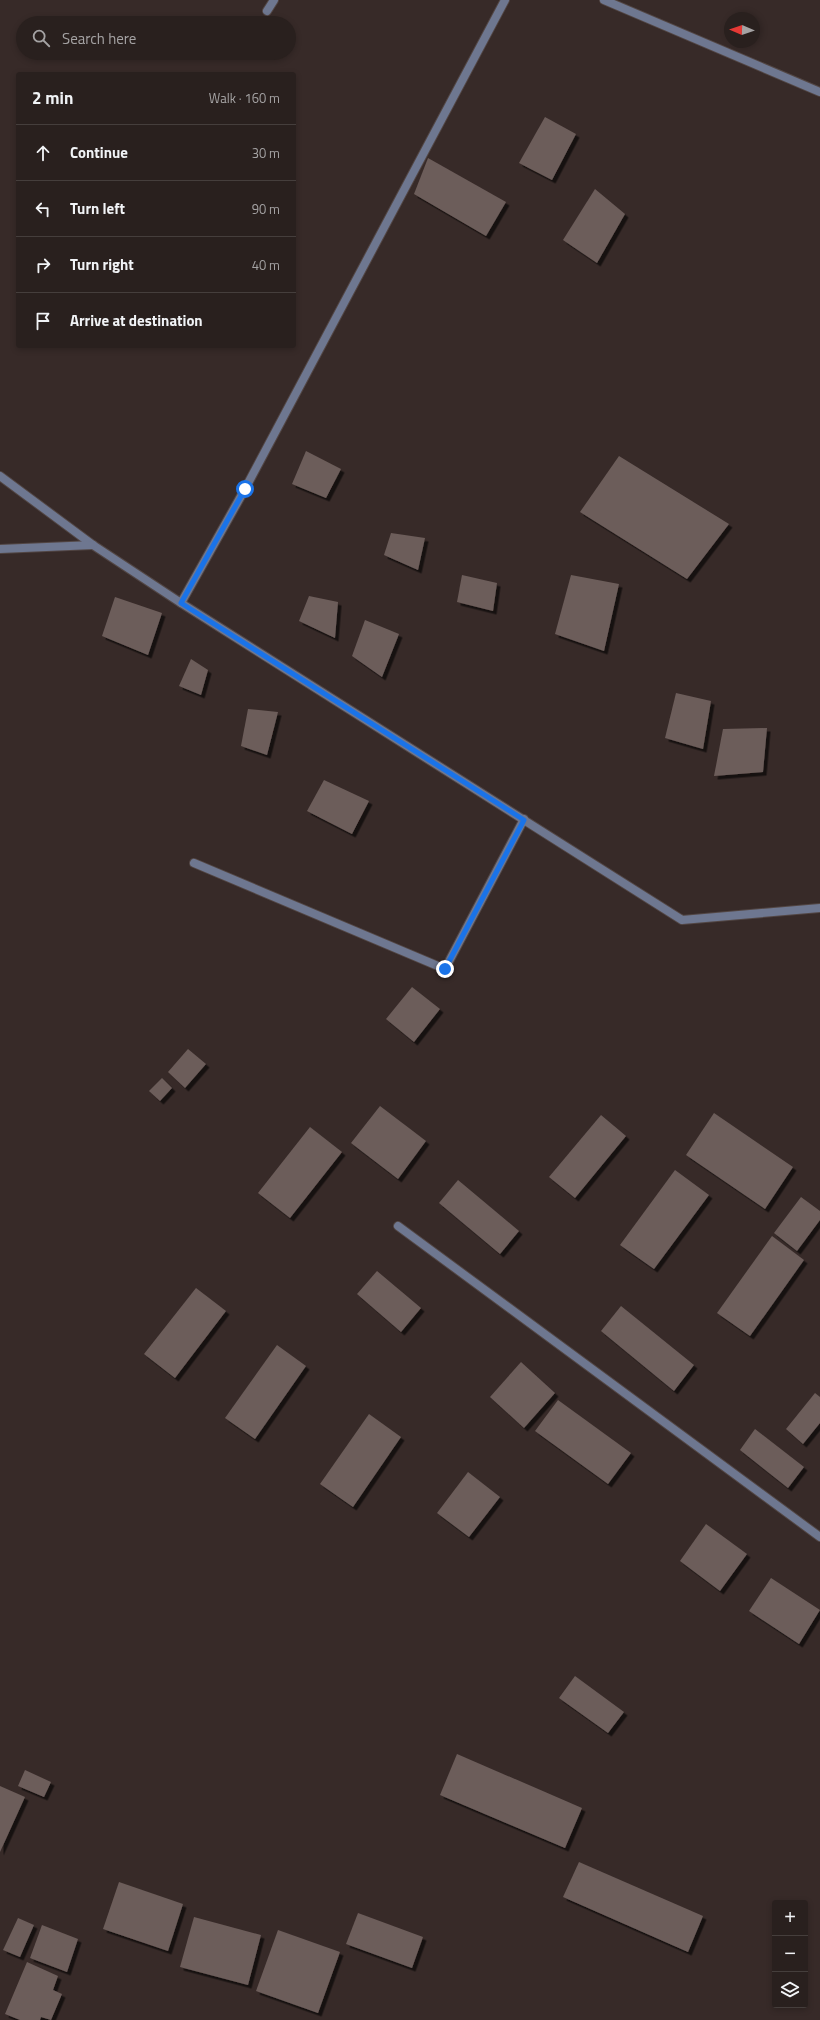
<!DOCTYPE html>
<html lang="en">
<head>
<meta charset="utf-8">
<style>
	body { margin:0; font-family:"Titillium Web",sans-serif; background:#312827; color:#f1f3f6 }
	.controls { position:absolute; right:12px; bottom:12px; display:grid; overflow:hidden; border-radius:4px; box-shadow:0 2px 6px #0003 }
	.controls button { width:36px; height:36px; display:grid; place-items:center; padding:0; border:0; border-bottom:1px solid #453e3c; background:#29201e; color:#f1f3f6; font:20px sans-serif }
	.compass { position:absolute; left:724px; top:12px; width:36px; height:36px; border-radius:50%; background:#29201e; box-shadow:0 2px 6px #0003; rotate:272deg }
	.stop { position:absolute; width:12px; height:12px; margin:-9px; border:3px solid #1a73e8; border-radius:50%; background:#fff }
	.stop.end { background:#1a73e8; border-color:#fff; box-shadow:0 1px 4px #0008 }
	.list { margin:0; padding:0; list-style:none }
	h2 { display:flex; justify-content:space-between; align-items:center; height:52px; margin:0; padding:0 16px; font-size:17px }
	h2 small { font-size:13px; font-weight:400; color:#a5a3a4 }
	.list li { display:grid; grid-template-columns:26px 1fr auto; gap:12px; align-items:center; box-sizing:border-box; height:56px; padding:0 16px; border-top:1px solid #453e3c }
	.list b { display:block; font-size:15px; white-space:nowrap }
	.list em { font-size:13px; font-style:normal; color:#a5a3a4 }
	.icon { flex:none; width:22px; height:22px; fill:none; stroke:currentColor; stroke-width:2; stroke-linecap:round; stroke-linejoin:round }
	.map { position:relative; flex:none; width:820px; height:2020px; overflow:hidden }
	.search { position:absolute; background:#29201e; box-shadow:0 2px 6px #0003; left:16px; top:16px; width:280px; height:44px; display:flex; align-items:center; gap:10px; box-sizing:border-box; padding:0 14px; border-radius:22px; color:#a5a3a4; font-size:15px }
	.panel { position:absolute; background:#29201e; box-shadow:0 2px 6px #0003; left:16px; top:72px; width:280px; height:276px; border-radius:4px }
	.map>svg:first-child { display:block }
</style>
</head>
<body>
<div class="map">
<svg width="820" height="2020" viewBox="0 0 820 2020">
	<defs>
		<filter id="shadow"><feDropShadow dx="3.5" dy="3.5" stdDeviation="0" flood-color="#0009"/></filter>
	</defs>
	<rect width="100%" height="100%" fill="#372a28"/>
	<!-- building -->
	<g fill="#6c5d5a" filter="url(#shadow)">
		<polygon points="545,117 576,134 552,180 519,163"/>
		<polygon points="428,158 506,202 486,236 414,194"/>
		<polygon points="595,189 625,214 597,263 563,240"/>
		<polygon points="306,451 341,469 326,498 292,484"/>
		<polygon points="619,456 729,524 687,579 580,512"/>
		<polygon points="391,533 425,538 418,570 384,555"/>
		<polygon points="462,575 497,583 493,611 457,602"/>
		<polygon points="571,575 619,584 604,651 555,634"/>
		<polygon points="309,596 338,602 335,638 299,621"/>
		<polygon points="115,597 162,613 148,655 102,636"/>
		<polygon points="365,620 399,634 382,677 352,656"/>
		<polygon points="191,659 208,670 201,695 179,686"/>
		<polygon points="676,693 711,701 703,749 665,738"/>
		<polygon points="248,709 278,712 267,755 241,746"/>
		<polygon points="767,728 763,772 714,776 723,729"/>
		<polygon points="324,780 369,801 352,834 307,811"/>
		<polygon points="412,987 440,1009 414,1042 386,1019"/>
		<polygon points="188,1049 206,1064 185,1088 168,1072"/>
		<polygon points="162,1078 172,1088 160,1101 149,1091"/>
		<polygon points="380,1106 426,1141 398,1179 351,1143"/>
		<polygon points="714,1113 793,1167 765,1209 686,1155"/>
		<polygon points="601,1115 626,1136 575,1198 549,1177"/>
		<polygon points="310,1127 342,1152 290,1218 258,1193"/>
		<polygon points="675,1170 709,1195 654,1269 620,1245"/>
		<polygon points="458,1180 519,1231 500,1254 439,1203"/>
		<polygon points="801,1197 820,1211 820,1220 797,1251 774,1233"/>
		<polygon points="772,1236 804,1260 750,1336 717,1313"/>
		<polygon points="377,1271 421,1308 401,1332 357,1294"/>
		<polygon points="196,1288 226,1311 175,1378 144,1354"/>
		<polygon points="621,1306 694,1365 674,1391 601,1331"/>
		<polygon points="277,1345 306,1366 255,1439 225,1418"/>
		<polygon points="521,1362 555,1393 524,1428 490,1397"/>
		<polygon points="815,1393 820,1397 820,1423 803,1444 786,1429"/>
		<polygon points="558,1400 631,1453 608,1484 535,1431"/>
		<polygon points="369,1414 401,1437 353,1507 320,1484"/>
		<polygon points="755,1429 804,1467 788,1488 740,1450"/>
		<polygon points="468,1472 500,1497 469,1537 437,1513"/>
		<polygon points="706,1524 747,1554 720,1591 680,1561"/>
		<polygon points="771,1578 820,1610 799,1644 749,1611"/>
		<polygon points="575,1676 624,1712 608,1733 559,1698"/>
		<polygon points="457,1754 582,1808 565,1848 440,1795"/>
		<polygon points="25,1770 51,1782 44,1797 18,1786"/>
		<polygon points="0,1786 25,1797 0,1852"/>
		<polygon points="579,1862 703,1916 688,1952 563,1897"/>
		<polygon points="119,1882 183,1904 168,1951 103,1929"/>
		<polygon points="358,1913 423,1937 412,1968 346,1944"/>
		<polygon points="194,1917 261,1935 248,1985 180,1967"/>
		<polygon points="18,1918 34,1925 20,1957 3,1950"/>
		<polygon points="42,1925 78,1939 67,1972 30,1958"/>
		<polygon points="278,1930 340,1952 318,2013 256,1991"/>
		<polygon points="27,1962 58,1976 53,1990 62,1994 51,2020 41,2017 40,2020 20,2020 5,2014"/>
	</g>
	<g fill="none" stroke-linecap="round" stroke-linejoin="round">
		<defs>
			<g id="minor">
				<polyline points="604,0 820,92"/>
				<polyline points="267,11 274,0"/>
				<polyline points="0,476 93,545 181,603 682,920 820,908"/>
				<polyline points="0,549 93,545"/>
				<polyline points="181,603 245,489 505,0"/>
				<polyline points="194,863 445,969 524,819"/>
				<polyline points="398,1226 820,1537"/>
			</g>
		</defs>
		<!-- minor casing -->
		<use href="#minor" stroke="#524644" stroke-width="10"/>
		<!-- minor -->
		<use href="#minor" stroke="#6e7790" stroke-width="8"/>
	</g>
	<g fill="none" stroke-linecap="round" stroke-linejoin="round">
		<!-- route -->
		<polyline stroke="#1a73e8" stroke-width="5" points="245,489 181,603 524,820 445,969"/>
	</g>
</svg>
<div class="controls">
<button>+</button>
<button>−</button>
<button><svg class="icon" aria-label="layers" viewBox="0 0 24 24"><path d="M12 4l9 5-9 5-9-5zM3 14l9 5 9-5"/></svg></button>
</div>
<svg class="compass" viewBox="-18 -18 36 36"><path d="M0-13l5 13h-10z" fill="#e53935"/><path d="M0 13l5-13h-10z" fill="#a5a3a4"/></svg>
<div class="stop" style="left:245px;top:489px"></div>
<div class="stop end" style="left:445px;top:969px"></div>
<div class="search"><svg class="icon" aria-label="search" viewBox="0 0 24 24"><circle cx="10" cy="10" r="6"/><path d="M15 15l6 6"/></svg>Search here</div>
<section class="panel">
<h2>2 min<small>Walk · 160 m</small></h2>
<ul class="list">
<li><svg class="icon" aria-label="ahead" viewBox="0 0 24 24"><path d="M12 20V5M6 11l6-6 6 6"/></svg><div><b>Continue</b></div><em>30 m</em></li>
<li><svg class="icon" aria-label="left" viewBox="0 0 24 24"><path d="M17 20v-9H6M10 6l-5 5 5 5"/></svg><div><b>Turn left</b></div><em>90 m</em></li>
<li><svg class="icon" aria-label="right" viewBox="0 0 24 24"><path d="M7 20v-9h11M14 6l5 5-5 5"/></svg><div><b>Turn right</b></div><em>40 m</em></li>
<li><svg class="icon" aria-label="arrive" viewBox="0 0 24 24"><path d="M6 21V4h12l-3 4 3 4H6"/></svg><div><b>Arrive at destination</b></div></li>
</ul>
</section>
</div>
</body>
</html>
